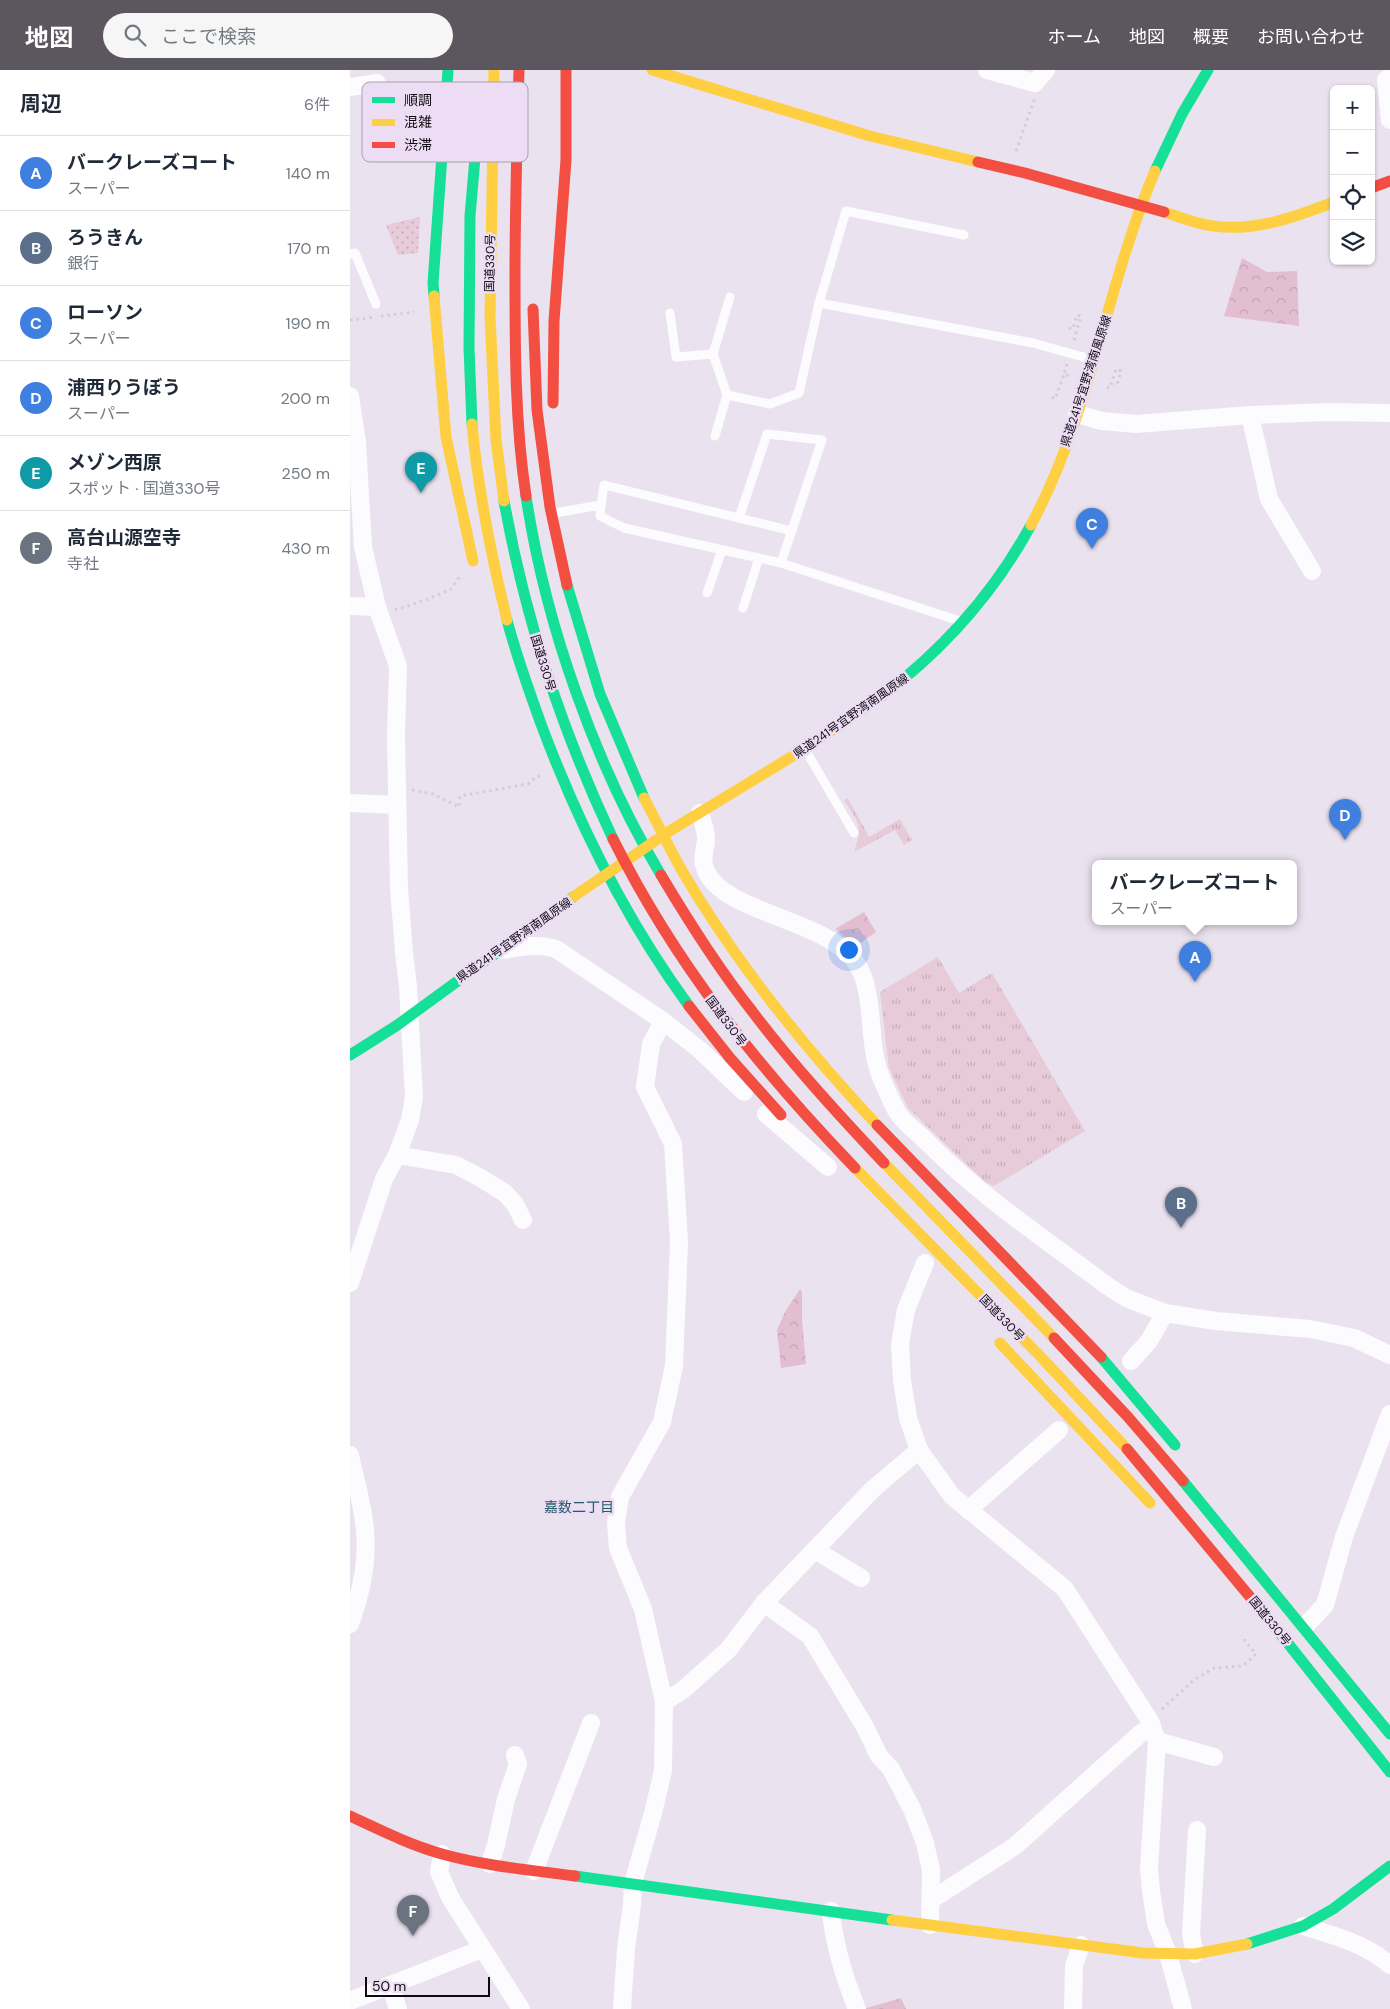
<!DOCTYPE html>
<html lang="ja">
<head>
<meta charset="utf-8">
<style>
	body { margin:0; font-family:"DM Sans","Noto Sans JP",sans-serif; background:#f6f6f7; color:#1f2937 }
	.controls { position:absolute; right:15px; top:15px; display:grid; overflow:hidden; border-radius:8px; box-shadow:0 1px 4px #0004 }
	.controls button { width:45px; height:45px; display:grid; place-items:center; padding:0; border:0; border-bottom:1px solid #e0e1e3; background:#fff; color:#1f2937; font:25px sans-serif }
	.scale { position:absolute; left:15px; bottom:12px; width:125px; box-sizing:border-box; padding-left:5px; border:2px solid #0f0a11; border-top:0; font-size:14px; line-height:18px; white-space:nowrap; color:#0f0a11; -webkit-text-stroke:4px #ecddf4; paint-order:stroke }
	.you { position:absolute; left:498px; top:879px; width:18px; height:18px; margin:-12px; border:4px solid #fff; border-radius:50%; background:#1a73e8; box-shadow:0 0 0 8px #1a73e833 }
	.badge { display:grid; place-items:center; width:32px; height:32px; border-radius:50%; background:#5c565f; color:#fff; font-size:16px; font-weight:700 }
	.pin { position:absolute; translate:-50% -41px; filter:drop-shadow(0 1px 2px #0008) }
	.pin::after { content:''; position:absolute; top:26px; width:18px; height:15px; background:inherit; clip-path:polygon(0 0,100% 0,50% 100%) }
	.popup { position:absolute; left:742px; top:790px; width:205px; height:65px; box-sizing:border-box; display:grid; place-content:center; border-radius:8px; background:#fff; filter:drop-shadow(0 1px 4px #0005); font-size:16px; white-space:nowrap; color:#747a83 }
	.popup b { font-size:19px; color:#1f2937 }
	.popup::after { content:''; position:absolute; left:50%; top:100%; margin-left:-10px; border:10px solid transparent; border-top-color:#fff }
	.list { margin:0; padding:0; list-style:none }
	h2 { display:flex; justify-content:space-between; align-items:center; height:65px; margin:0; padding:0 20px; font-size:21px }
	h2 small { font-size:16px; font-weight:400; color:#747a83 }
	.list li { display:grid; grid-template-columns:32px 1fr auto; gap:15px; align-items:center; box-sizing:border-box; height:75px; padding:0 20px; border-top:1px solid #e0e1e3 }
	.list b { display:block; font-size:19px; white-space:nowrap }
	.list p { margin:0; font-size:16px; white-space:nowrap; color:#747a83 }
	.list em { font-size:16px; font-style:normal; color:#747a83 }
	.icon { flex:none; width:28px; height:28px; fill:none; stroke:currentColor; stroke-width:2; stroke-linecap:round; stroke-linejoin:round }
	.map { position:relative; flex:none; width:1040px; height:1939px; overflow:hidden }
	header { display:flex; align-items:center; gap:30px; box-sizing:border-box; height:70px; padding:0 25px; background:#5c565f; color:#fff }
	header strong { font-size:24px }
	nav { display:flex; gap:28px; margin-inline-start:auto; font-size:18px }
	.search { width:350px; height:45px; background:#f6f6f7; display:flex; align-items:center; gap:12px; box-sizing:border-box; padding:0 18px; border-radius:28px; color:#747a83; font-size:19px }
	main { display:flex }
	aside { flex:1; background:#fff }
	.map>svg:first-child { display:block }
</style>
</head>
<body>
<header>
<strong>地図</strong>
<div class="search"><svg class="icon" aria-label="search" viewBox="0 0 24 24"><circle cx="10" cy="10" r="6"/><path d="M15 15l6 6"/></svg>ここで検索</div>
<nav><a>ホーム</a><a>地図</a><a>概要</a><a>お問い合わせ</a></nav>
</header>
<main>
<aside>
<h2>周辺<small>6件</small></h2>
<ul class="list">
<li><span class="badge" style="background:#3f7fe0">A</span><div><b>バークレーズコート</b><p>スーパー</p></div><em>140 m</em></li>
<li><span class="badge" style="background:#5c6f8a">B</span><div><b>ろうきん</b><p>銀行</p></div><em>170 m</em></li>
<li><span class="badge" style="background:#3f7fe0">C</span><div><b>ローソン</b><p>スーパー</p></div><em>190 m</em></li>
<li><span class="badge" style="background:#3f7fe0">D</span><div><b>浦西りうぼう</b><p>スーパー</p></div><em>200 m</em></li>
<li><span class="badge" style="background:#0f9aa8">E</span><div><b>メゾン西原</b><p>スポット · 国道330号</p></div><em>250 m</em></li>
<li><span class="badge" style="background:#6b7280">F</span><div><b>高台山源空寺</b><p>寺社</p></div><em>430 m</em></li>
</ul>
</aside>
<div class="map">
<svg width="1040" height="1939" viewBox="0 0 1040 1939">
	<defs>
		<pattern id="grass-tufts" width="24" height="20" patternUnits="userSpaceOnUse" patternTransform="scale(1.25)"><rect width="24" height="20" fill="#e7cbd9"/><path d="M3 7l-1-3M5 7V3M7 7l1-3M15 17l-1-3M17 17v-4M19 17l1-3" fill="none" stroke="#c5adb9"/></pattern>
		<pattern id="forest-crowns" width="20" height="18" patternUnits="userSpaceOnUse" patternTransform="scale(1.25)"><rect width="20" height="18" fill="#e3bed1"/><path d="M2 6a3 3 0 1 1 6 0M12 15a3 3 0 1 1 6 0" fill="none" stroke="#c2a2b2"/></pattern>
		<pattern id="garden-dots" width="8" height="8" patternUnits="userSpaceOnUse" patternTransform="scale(1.25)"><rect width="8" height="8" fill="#e7cbd9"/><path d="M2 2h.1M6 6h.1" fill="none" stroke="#c5adb9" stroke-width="1.8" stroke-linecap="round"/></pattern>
	</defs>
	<rect width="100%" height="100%" fill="#ebe2ef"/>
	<!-- grass -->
	<g fill="url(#grass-tufts)">
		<path d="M498,728L519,767L550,749L562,770L554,775L545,760L504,782C513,754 509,754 494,730Z"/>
		<polygon points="588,887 609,923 642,903 735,1061 644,1116 635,1112 558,1038 539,998 530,922"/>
	</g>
	<!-- forest -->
	<g fill="url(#forest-crowns)">
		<polygon points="892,188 917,202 947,201 949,256 874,246"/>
		<polygon points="514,842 526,862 506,876 485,859"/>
		<polygon points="450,1219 452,1222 452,1250 456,1294 431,1298 427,1260 435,1242"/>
		<polygon points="551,1928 556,1939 513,1939"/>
	</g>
	<!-- garden -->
	<polygon fill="url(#garden-dots)" points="70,147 68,183 48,185 36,155"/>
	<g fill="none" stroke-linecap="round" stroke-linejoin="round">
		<!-- path -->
		<g stroke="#d2ced3" stroke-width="3" stroke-dasharray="2.5 4" stroke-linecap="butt">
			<polyline points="666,81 685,28"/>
			<polyline points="31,246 64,242"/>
			<polyline points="0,250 25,247"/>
			<polyline points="719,258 723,259 727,245 731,246 723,274"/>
			<polyline points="717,294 714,304 719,306"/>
			<polyline points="757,317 760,318 766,299 771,301 767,315 764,315"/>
			<polyline points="702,327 705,329 714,304"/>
			<polyline points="45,540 76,530 101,519 110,506"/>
			<polyline points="62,720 83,724 109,737 110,726 178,714 186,707 190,706"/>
			<polyline points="812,1639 844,1610 864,1598 893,1596 906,1584 891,1566"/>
		</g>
		<!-- lane -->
		<g stroke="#fcfbfd" stroke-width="9">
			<polyline points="0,184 5,183 26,234"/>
			<polyline points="469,233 496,141 614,165"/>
			<polyline points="320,243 326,287 363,284 377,325 420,334 449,323 469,233 683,273 744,290"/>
			<polyline points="363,284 380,227"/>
			<polyline points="365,366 377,325"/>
			<polyline points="251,435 250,446 274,458 431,493 610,551"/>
			<polyline points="204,443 251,435 254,415 442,461"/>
			<polyline points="389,448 417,364 472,370 431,493"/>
			<polyline points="357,523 372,480"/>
			<polyline points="393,538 409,488"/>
			<polyline points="456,681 504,763"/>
		</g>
		<!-- street -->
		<g stroke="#fcfbfd" stroke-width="18">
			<polyline points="637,0 685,13 696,0"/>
			<polyline points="1040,7 1036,10 1040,50"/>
			<polyline points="0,17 27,13"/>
			<polyline points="0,326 7,372 13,477 27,537 48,596 46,666 49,818 54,882 58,917 64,1027 60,1050 47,1085 34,1109 0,1213"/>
			<polyline points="727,344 752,351 786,354 900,345 978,342 1040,343"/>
			<polyline points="900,345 919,429 962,501"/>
			<polyline points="0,536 27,537"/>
			<polyline points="0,733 47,735"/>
			<path d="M350,743C352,750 356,760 356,768C356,781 350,788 356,801C374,843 474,849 505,891C527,922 516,972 531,1007C536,1019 541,1031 547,1042C554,1053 567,1062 576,1071C630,1126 695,1169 756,1215L776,1228L815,1243L866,1251L960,1259L1004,1268L1040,1285"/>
			<path d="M152,880C170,877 189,873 206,879L313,951L350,980L394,1022"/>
			<polyline points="416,1044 478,1097"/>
			<polyline points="47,1085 106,1095 129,1107 155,1123 165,1134 173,1150"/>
			<polyline points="575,1193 556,1240 550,1274 552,1310 558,1348 569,1380 602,1426 715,1519 800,1651 807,1671 799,1798 801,1821 806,1854 818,1884 833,1939"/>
			<polyline points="781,1291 799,1271 815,1243"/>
			<path d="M0,1385C5,1409 13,1435 15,1460C18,1492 11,1524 0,1554"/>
			<polyline points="618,1440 709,1360"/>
			<polyline points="465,1480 511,1508"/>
			<polyline points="414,1533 460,1566 515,1657 529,1686 541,1699 562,1739 575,1773 581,1800 580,1855"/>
			<polyline points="957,1554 975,1535 994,1467 1040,1344"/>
			<polyline points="314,1632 333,1620 378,1580 414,1533 523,1419 569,1380"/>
			<polyline points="807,1671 864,1687"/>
			<polyline points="92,1784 89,1802 101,1829 171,1939"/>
			<polyline points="140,1794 146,1775 156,1729 168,1694 165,1685"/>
			<polyline points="184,1801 241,1653"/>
			<polyline points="581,1830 665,1776 791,1663 802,1656"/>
			<path d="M481,1841C484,1875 494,1907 507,1939"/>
			<path d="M953,1856C983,1865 1016,1874 1040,1895"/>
			<polyline points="845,1884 841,1864 847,1760"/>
			<polyline points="40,1915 48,1939"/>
			<polyline points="0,1931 132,1879"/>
			<polyline points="272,1939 276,1879 282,1835 283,1813 303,1743 313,1701 314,1632 293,1539 268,1478 266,1453 270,1427 312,1352 324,1296 329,1172 323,1074 295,1017 301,974 313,951"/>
			<polyline points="723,1939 724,1896 731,1875"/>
		</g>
		<!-- fast -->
		<g stroke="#16e098" stroke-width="11">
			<polyline points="805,101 832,44 858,0"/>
			<polyline points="84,226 83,213 98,0"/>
			<polyline points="122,354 119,278 120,146 126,76"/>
			<path d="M176,426C195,553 245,695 311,805"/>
			<path d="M154,431C176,552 211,658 263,769"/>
			<polyline points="217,515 250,624 294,728"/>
			<path d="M157,550C166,585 179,620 191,654C228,753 276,850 339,936"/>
			<path d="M532,626C594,579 644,523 681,455"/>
			<polyline points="0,985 46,956 223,827"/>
			<polyline points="751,1287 825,1375"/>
			<polyline points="833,1411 1040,1664"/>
			<polyline points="925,1557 1040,1702"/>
			<polyline points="225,1806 542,1850"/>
			<polyline points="897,1874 953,1856 983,1839 1040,1796"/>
		</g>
		<!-- slow -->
		<g stroke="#ffcf43" stroke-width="11">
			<polyline points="144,0 140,247 146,370 154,431"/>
			<polyline points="302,0 520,66 628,92"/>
			<path d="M814,142C830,147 847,154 863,156C905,162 945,147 984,132"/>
			<polyline points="84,226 96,367 123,491"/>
			<path d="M122,354C128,421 141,485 157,550"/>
			<path d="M681,455C741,344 756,216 805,101"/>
			<path d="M294,728C307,752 318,776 331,799C385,892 454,977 527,1055"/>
			<polyline points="223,827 318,762 456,678 532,626"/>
			<polyline points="534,1093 704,1268"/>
			<polyline points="505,1098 690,1286 777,1379"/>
			<polyline points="650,1273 800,1433"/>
			<polyline points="542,1850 793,1883 845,1884 897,1874"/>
		</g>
		<!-- jam -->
		<g stroke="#f24e42" stroke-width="11">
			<path d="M169,0C167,69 165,137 165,206C165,279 165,353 176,426"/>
			<polyline points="628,92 675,103 814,142"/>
			<polyline points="1021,118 1040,111"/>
			<polyline points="183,239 187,340 200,437 217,515"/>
			<polyline points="203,333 204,251 216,90 216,0"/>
			<path d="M263,769C326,895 408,997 505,1098"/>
			<path d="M311,805C339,852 368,898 402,941C442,994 488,1044 534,1093"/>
			<polyline points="339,936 380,988 431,1045"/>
			<polyline points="527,1055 751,1287"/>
			<polyline points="704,1268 778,1347 833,1411"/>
			<polyline points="777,1379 925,1557"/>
			<path d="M0,1746C30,1760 60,1775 92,1784C135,1796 180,1800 225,1806"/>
		</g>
	</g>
	<g text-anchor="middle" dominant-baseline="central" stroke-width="5" stroke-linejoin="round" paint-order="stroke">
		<!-- street labels -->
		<g font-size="12" fill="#0f0a11" stroke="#ecddf4">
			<text transform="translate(140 193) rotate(-89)">国道330号</text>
			<text transform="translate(736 311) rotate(-72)">県道241号宜野湾南風原線</text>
			<text transform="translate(193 593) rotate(73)">国道330号</text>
			<text transform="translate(501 646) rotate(-35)">県道241号宜野湾南風原線</text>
			<text transform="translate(164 870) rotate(-35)">県道241号宜野湾南風原線</text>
			<text transform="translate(376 951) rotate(53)">国道330号</text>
			<text transform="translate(652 1248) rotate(46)">国道330号</text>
			<text transform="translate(920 1551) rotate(51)">国道330号</text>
		</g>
		<!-- neighbourhood labels -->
		<g font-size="14" fill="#255c68" stroke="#ecddf4">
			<text x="229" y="1437">嘉数二丁目</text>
		</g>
	</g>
	<!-- legend -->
	<rect x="12" y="12" width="166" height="80" rx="8" fill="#ecddf4" stroke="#aa9eb0" stroke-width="1"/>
	<rect x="22" y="27" width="23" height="6" fill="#16e098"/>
	<rect x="22" y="49" width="23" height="7" fill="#ffcf43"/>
	<rect x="22" y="72" width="23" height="6" fill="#f24e42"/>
	<g font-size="14" fill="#0f0a11">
		<text x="54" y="35">順調</text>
		<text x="54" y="57">混雑</text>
		<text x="54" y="80">渋滞</text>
	</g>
</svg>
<div class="controls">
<button>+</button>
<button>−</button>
<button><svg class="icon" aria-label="locate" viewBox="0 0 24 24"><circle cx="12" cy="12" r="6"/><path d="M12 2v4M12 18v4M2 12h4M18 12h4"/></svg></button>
<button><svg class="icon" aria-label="layers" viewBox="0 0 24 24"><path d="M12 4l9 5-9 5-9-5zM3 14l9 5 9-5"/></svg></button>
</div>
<div class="scale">50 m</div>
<div class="you"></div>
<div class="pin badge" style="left:845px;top:912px;background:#3f7fe0">A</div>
<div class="popup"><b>バークレーズコート</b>スーパー</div>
<div class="pin badge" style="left:831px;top:1158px;background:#5c6f8a">B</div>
<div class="pin badge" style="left:742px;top:479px;background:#3f7fe0">C</div>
<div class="pin badge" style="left:995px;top:770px;background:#3f7fe0">D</div>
<div class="pin badge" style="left:71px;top:423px;background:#0f9aa8">E</div>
<div class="pin badge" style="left:63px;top:1866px;background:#6b7280">F</div>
</div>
</main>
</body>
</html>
